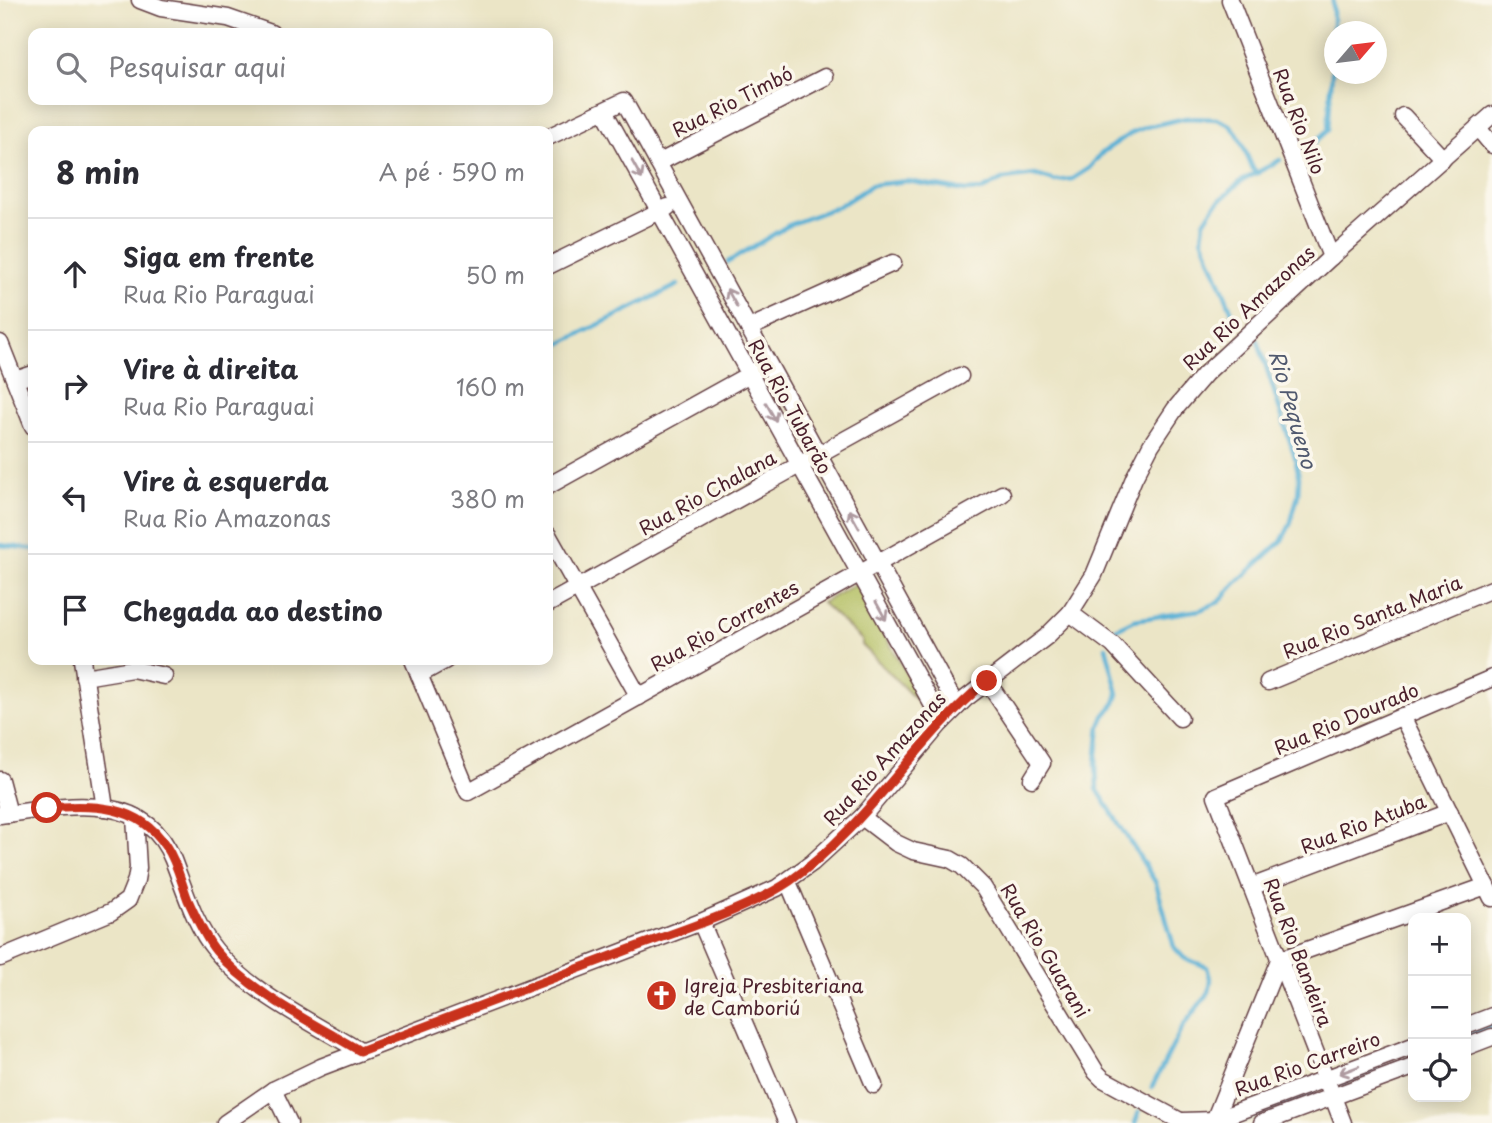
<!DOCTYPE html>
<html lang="pt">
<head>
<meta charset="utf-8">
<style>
	body { margin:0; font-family:"Playpen Sans",sans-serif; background:#f2f2f3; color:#2b2b33 }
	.controls { position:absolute; right:21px; bottom:21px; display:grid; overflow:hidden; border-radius:14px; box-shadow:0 4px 18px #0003 }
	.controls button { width:63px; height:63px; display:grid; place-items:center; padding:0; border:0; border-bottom:2px solid #e1e1e2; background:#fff; color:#2b2b33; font:35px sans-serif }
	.compass { position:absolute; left:1324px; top:21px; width:63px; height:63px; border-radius:50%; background:#fff; box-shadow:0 4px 18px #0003; rotate:62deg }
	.stop { position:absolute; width:21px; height:21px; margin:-16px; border:5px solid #c8321e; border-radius:50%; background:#fff }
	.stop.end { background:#c8321e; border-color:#fff; box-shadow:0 2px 7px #0008 }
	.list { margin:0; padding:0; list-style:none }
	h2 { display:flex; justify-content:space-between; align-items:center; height:91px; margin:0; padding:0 28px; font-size:30px }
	h2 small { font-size:23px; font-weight:400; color:#7c7c81 }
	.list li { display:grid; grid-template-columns:46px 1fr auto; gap:21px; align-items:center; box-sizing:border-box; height:112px; padding:0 28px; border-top:2px solid #e1e1e2 }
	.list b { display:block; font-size:26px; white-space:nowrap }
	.list p { margin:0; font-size:23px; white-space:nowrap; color:#7c7c81 }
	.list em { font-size:23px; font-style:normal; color:#7c7c81 }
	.icon { flex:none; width:38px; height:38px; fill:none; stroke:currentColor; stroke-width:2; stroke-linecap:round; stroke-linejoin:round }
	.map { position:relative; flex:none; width:1492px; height:1123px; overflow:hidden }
	.search { position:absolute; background:#fff; box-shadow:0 4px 18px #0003; left:28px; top:28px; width:525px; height:77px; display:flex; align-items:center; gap:18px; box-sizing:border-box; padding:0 24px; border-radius:14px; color:#7c7c81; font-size:26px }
	.panel { position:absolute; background:#fff; box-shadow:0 4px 18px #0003; left:28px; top:126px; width:525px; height:539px; border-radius:14px }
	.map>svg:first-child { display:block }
</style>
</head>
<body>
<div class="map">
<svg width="1492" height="1123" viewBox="0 0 1492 1123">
	<rect width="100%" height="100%" fill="#fbf7ec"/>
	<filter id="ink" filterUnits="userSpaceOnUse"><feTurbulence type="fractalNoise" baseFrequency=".0143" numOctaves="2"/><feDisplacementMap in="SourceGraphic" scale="14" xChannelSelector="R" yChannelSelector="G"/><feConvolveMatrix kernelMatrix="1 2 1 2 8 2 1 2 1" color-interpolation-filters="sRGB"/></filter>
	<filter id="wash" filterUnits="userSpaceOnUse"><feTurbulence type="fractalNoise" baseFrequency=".00686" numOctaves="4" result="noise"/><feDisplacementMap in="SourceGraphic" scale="28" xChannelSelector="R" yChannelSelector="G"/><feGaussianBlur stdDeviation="1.57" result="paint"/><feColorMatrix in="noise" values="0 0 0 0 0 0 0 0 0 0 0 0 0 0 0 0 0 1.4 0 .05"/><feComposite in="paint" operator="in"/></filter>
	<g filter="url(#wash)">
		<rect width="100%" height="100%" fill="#ebe5c6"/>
		<!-- green -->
		<polygon fill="#b2be60" stroke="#7e6e46" stroke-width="2" points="856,584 929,713 862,645 862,640 822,603"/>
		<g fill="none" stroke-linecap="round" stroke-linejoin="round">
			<!-- stream -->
			<g stroke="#58b0d5" stroke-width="4.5">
				<polyline points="1306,150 1328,130 1333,59 1333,0"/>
				<polyline points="728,262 789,225 839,206 872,185 907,181 966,191 982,190 1004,179 1035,175 1055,181 1072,179 1089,168 1103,152 1131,133 1146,127 1186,118 1217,119 1230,125 1237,133 1253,169 1258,173"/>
				<polyline points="1234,317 1202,238 1204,222 1215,205 1240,182 1280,160"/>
				<polyline points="548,350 678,285"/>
				<polyline points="0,545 33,549"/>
				<polyline points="1116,629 1134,620 1200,610 1219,602 1235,584 1281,542 1290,525 1298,495 1299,477 1295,457 1258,341"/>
				<polyline points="1106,647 1118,694 1115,703 1104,716 1100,726 1096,763 1097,789 1156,883 1174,947 1184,958 1207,967 1211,982 1209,992 1183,1026 1152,1087"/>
				<polyline points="1466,1036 1492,1026"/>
				<polyline points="1338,1085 1413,1056"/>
				<polyline points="1135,1123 1139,1112"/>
				<polyline points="1233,1123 1314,1094"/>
			</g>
		</g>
	</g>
	<g filter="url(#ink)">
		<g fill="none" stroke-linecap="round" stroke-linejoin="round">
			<defs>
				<g id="minor">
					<polyline points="140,0 161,8 228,18 271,33"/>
					<polyline points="1230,0 1331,257"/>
					<polyline points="604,111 942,722"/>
					<polyline points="1403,116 1443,159"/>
					<polyline points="1478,128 1492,145"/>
					<polyline points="548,137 624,101 957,707"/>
					<polyline points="658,163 825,77"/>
					<polyline points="548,266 668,207"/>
					<polyline points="749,328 893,263"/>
					<polyline points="0,343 33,426"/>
					<polyline points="15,380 33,374"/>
					<polyline points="548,486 757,370"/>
					<polyline points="548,535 639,697"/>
					<polyline points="548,604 960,376"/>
					<polyline points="1070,613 1113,645 1180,718"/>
					<polyline points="82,660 105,808"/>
					<polyline points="413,660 468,792 1002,494"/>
					<polyline points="419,675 446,660"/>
					<polyline points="84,677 132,669 164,676"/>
					<polyline points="987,681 1042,763 1032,779"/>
					<polyline points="1268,682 1492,589"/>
					<polyline points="1402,716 1492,898"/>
					<polyline points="0,780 9,814"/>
					<path d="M0,815C60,807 145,787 173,860C185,891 195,926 216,951C251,993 313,1023 360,1051"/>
					<polyline points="862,817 896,843 913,851 950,859 962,866 983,887 1096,1072 1103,1079 1184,1123"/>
					<polyline points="788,882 874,1085"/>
					<polyline points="1251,887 1450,812"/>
					<polyline points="701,922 787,1123"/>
					<polyline points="0,958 111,912 128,900 136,880 138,868 135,817"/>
					<polyline points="1466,1026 1492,1016"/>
					<polyline points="1466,1047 1492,1037"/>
					<polyline points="273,1090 289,1123"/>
					<polyline points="1183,1121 1215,1120 1413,1046"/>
					<polyline points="225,1123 273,1090 321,1067 701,922 777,888 812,863 862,817 940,724 965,699 1046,637 1070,613 1094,575 1134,478 1151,445 1175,409 1205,374 1331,257 1492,115"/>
					<polyline points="1213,1123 1279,960 1486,886"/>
					<polyline points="1262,1123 1413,1067"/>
					<polyline points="1343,1123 1216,796 1492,678"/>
				</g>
			</defs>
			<!-- minor casing -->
			<use href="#minor" stroke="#623d42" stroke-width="19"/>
			<!-- minor -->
			<use href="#minor" stroke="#fff" stroke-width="16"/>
		</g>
		<!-- one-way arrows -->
		<defs><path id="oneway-shaft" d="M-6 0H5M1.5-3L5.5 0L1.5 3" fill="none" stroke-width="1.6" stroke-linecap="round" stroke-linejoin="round" transform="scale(1.75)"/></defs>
		<g stroke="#ae9aa0">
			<use href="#oneway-shaft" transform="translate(637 170) rotate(61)"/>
			<use href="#oneway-shaft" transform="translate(732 298) rotate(-119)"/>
			<use href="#oneway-shaft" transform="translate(771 412) rotate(61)"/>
			<use href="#oneway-shaft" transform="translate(854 519) rotate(-119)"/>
			<use href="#oneway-shaft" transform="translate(881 611) rotate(61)"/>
			<use href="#oneway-shaft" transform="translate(1349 1070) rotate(159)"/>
		</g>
	</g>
	<g fill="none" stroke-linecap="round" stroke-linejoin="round" filter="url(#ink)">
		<!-- route -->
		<path stroke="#c8321e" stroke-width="9" d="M47,808C91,804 139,804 166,846C177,862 181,882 188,900C196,917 204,936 216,951C251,993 313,1023 360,1051C451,1016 542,982 633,948C681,930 749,909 790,881C868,826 914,741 987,681"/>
	</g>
	<!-- icons -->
	<defs>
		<symbol id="church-disc" viewBox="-11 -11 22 22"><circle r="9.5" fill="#c8321e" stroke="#fbf7ec"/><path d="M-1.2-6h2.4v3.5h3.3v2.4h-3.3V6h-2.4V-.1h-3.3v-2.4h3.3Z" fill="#fff"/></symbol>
	</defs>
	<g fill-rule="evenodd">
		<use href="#church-disc" x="644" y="978" width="35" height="35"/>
	</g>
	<g text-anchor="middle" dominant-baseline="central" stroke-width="7" stroke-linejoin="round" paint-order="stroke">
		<!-- street labels -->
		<g font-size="19" fill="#4a1f2b" stroke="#fbf7ec">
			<text transform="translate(732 101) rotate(-27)">Rua Rio Timbó</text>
			<text transform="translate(1300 121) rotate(69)">Rua Rio Nilo</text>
			<text transform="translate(1248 307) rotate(-43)">Rua Rio Amazonas</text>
			<text transform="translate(791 406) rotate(61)">Rua Rio Tubarão</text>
			<text transform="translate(707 492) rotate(-29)">Rua Rio Chalana</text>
			<text transform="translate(1372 616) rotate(-22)">Rua Rio Santa Maria</text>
			<text transform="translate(724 625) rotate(-29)">Rua Rio Correntes</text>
			<text transform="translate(1346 718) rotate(-23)">Rua Rio Dourado</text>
			<text transform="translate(884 758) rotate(-48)">Rua Rio Amazonas</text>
			<text transform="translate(1363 823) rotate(-21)">Rua Rio Atuba</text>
			<text transform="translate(1046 950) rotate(59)">Rua Rio Guarani</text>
			<text transform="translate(1299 952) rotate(69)">Rua Rio Bandeira</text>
			<text transform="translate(1307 1063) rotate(-20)">Rua Rio Carreiro</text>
		</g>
		<!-- poi labels -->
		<g font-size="19" fill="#4a1f2b" stroke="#fbf7ec" text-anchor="start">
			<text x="684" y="985">Igreja Presbiteriana<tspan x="684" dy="22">de Camboriú</tspan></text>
		</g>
		<!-- water labels -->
		<g font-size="21" font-style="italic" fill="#50596f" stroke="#fbf7ec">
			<text transform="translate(1294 409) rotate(74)">Rio Pequeno</text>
		</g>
	</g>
</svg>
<div class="controls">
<button>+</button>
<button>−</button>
<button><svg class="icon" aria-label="locate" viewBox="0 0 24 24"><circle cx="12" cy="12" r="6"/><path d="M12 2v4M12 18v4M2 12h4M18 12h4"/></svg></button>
</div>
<svg class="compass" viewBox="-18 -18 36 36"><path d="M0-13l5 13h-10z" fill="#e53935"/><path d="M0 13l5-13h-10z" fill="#7c7c81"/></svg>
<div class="stop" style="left:47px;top:808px"></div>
<div class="stop end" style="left:987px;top:681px"></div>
<div class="search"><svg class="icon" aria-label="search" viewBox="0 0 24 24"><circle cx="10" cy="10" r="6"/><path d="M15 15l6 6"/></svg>Pesquisar aqui</div>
<section class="panel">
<h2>8 min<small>A pé · 590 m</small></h2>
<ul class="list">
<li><svg class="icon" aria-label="ahead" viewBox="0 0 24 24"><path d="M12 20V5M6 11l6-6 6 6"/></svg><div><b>Siga em frente</b><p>Rua Rio Paraguai</p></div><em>50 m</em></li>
<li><svg class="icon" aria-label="right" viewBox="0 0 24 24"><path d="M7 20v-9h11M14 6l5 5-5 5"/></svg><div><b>Vire à direita</b><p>Rua Rio Paraguai</p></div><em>160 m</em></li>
<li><svg class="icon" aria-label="left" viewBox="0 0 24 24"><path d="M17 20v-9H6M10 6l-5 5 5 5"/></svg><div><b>Vire à esquerda</b><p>Rua Rio Amazonas</p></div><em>380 m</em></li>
<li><svg class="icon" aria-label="arrive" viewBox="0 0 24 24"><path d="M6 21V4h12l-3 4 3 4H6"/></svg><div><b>Chegada ao destino</b></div></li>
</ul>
</section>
</div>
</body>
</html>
